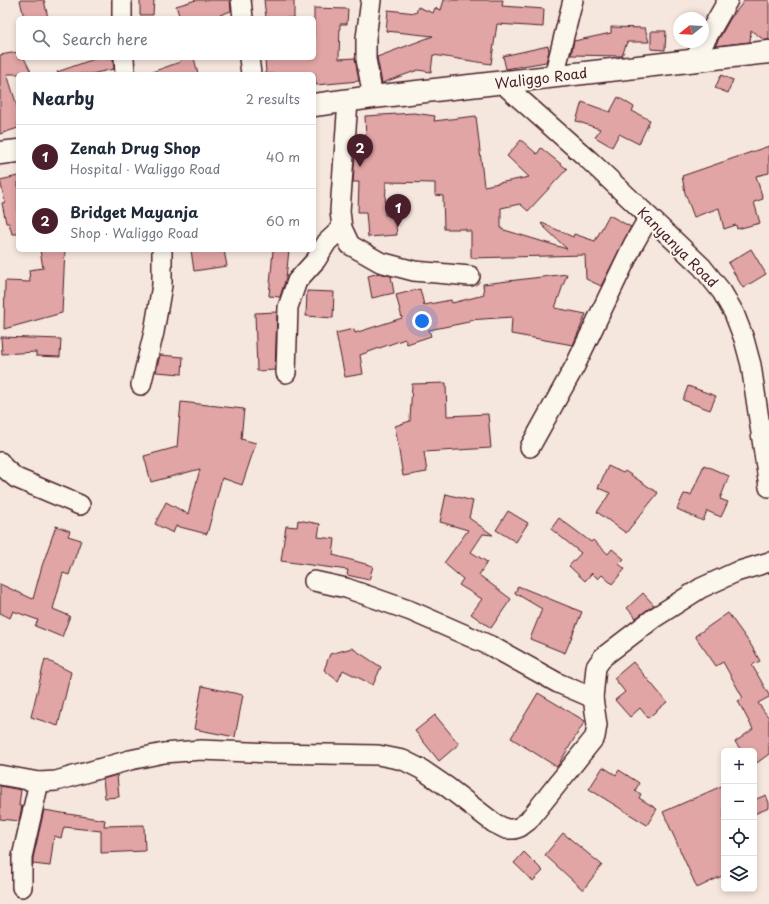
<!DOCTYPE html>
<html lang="en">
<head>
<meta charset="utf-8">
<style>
	body { margin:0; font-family:"Playpen Sans",sans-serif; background:#f2f2f3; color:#1f2937 }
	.controls { position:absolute; right:12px; bottom:12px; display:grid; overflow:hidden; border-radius:6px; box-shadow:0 2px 6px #0003 }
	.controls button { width:36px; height:36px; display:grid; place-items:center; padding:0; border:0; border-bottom:1px solid #e0e1e3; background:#fff; color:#1f2937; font:20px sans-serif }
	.compass { position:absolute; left:673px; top:12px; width:36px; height:36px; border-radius:50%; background:#fff; box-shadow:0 2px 6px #0003; rotate:252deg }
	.you { position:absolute; left:422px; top:321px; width:14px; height:14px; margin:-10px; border:3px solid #fff; border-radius:50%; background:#1a73e8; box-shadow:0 0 0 6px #1a73e833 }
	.badge { display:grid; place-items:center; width:26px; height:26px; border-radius:50%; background:#4a1f2b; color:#fff; font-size:13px; font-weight:700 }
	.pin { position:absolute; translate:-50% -33px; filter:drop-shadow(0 1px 2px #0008) }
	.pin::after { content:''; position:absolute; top:21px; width:14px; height:12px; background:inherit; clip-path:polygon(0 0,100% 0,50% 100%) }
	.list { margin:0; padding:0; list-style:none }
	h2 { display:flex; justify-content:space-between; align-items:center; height:52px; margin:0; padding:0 16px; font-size:17px }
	h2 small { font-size:13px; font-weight:400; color:#747a83 }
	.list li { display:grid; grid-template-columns:26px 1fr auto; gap:12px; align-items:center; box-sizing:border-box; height:64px; padding:0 16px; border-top:1px solid #e0e1e3 }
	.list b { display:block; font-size:15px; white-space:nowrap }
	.list p { margin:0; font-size:13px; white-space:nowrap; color:#747a83 }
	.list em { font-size:13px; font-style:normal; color:#747a83 }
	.icon { flex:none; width:22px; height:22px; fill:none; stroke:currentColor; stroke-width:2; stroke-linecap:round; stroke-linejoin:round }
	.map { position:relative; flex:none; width:769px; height:904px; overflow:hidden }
	.search { position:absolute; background:#fff; box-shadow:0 2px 6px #0003; left:16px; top:16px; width:300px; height:44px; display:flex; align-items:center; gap:10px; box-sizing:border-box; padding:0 14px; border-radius:6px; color:#747a83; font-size:15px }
	.panel { position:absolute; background:#fff; box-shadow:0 2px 6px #0003; left:16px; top:72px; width:300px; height:180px; border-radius:6px }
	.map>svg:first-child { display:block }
</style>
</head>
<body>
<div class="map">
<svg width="769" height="904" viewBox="0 0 769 904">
	<rect width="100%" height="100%" fill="#f6e7de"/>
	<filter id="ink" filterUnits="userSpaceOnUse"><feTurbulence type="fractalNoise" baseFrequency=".025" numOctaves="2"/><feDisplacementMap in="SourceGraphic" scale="8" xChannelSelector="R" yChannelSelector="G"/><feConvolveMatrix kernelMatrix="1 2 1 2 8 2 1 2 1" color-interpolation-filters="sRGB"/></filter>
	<g filter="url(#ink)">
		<!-- building -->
		<g fill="#e0a5a4" stroke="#4a1f2b">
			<polygon points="20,0 44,0 48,18 24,18"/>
			<polygon points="140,0 154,0 153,15 140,15"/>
			<polygon points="196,0 230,0 231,11 212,18 180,18 176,6"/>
			<polygon points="264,0 294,0 294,18 266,18"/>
			<polygon points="444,0 503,0 502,6 544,9 543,27 497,24 491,64 433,55 431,72 418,70 382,83 377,57 433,36 386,31 388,10 416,13 418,7 433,13 435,8 441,10"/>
			<polygon points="745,0 769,0 769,40 764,40 751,30 750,42 715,46 730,19"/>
			<polygon points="314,8 348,9 347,24 340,24 339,59 355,58 359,81 316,85 315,74 266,74 265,58 314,58"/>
			<polygon points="611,27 645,28 649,42 627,42 622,56 571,55 574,41 611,33"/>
			<polygon points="651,31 666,31 665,50 651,49"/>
			<polygon points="548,46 549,51 546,62 506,69 503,56"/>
			<polygon points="18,52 18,58 24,58 32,74 7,74 18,109 18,128 0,134 0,55"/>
			<polygon points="97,58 113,58 114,69 91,74 58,74 57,72"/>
			<polygon points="179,58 194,58 198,74 152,74 152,72 180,62"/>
			<polygon points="721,75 733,80 728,93 715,88"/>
			<polygon points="618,97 634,107 632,111 650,120 639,144 619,134 612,147 595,137 600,129 576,121 582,102 610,112"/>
			<polygon points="414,113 435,116 434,121 476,116 484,186 529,177 507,156 521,140 537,154 541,148 567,169 528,211 520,204 501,208 501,229 567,249 541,224 542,223 573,237 574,234 595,241 609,215 631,227 601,286 586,279 585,255 471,258 471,231 466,231 466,229 444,229 443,196 435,195 435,183 386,182 385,215 395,214 397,235 368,237 366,212 358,212 359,182 353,182 356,142 366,141 365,116"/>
			<polygon points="769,146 769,173 756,176 763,199 754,202 760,223 737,229 736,225 724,229 719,208 694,217 685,193 682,176"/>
			<polygon points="18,176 18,234 12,234 9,223 6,223 2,203 5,202 0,180"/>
			<polygon points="751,249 766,274 743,288 728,263"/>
			<polygon points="40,250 65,250 62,313 4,329 5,281 30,282 29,270 43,268"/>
			<polygon points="191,250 224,250 227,266 194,271"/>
			<polygon points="273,250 289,250 286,278 280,297 269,296"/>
			<polygon points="379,273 391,276 394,293 372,298 368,276"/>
			<polygon points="567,274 555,308 586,314 573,345 511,334 512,317 469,320 469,322 429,330 431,336 407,344 405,339 360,355 363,374 345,377 336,333 354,329 355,333 402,318 396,295 420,289 424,305 451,300 452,303 484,295 483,284"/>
			<polygon points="307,291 334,292 333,318 306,316"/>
			<polygon points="277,312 275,370 257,371 255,313"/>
			<polygon points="1,337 61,339 60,357 36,356 36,352 2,354"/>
			<polygon points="160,355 183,357 182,374 156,372"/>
			<polygon points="446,383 447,416 488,414 491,448 424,452 427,472 403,476 395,426 410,421 412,384"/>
			<polygon points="688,386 716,396 710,410 683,400"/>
			<polygon points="181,402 244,409 241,439 256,443 242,485 222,478 207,534 176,526 173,533 155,524 166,502 188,514 200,469 151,482 144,456 177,447"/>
			<polygon points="704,465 729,476 720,499 728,502 721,517 707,511 703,521 677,509 684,494 691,495"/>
			<polygon points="608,466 623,473 625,471 658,493 626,533 597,512 610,493 598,488"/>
			<polygon points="446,494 473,501 469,518 493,535 483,534 471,552 487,562 479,575 511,599 491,628 471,614 482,599 459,585 463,579 444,563 468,530 440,522"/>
			<polygon points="508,511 528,523 516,542 496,530"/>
			<polygon points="559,518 591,542 593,540 608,554 612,549 624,559 619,564 625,569 612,584 602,575 598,579 592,573 585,581 569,566 581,553 551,529"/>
			<polygon points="298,520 320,524 318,537 335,539 333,555 373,566 369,580 347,575 348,570 281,561 286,526 297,527"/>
			<polygon points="56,526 70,531 68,536 81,540 69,575 63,573 53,609 70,616 62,637 35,626 38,620 13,611 10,618 0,613 0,584 33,599 42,566"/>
			<polygon points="518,586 582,612 565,653 530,639 542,609 515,593"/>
			<polygon points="643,593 654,605 636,618 627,608"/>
			<polygon points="728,613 751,645 760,661 752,665 769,695 769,697 758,703 769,718 769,754 754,765 754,751 742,751 735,742 753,729 738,701 743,698 723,662 716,666 695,636"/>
			<polygon points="352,648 381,667 373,685 343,670 338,681 324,670 330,654"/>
			<polygon points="45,659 71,672 58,726 31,717"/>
			<polygon points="633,662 667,702 648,718 640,708 630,717 615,700 625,692 614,678"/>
			<polygon points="202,686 243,695 235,737 194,729"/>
			<polygon points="538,693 585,721 557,767 511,738"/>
			<polygon points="435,715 459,744 439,761 415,731"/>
			<polygon points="603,767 616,775 619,770 639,783 635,791 641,794 639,798 657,809 647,825 589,789"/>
			<polygon points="117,775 119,797 105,798 103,779"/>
			<polygon points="724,785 724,875 697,888 663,812"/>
			<polygon points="0,786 21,790 19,806 22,806 19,821 0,819"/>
			<polygon points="766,795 769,803 769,808 754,814 754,800"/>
			<polygon points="44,810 105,820 104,826 144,825 145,851 101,853 101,831 64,827 61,838 54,836 50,866 33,864 33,858"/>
			<polygon points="563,833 602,865 583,890 545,855"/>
			<polygon points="524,852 543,871 533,881 514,863"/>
		</g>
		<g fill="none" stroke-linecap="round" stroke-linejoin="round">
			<defs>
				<g id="minor">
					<polyline points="122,0 122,18"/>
					<polyline points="241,0 243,18"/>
					<polyline points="371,0 366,38 366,59 373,97"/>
					<polyline points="124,58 125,74"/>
					<polyline points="249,58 251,74"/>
					<polyline points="694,60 728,0"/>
					<polyline points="554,76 573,0"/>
					<polyline points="502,83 589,160 702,267 722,292 734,313 744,339 751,365 769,487"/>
					<polyline points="348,101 340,211 342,228 350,245 380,262 414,271 470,276"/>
					<polyline points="286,373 288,307 297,281 316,260 327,242 342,228"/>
					<polyline points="141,385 154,332 162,285 162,250"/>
					<polyline points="530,447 575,366 633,245 649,217"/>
					<polyline points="0,462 3,467 16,478 80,505"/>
					<polyline points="314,581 346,588 411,611 491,646 558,683 593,698"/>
					<polyline points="0,775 39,782 56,781 130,760 164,753 201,750 271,753 378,755 403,760 421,769 446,786 494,823 506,829 514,829 520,827 528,821 595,737 597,725 593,698 596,667 603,657 654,618 701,588 736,572 769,562"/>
					<polyline points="22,887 22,857 39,782"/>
				</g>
				<g id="tertiary">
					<polyline points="314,105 373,97 769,52"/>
					<polyline points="0,153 18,151"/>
				</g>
			</defs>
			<!-- minor casing -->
			<use href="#minor" stroke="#4a1f2b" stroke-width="22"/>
			<!-- tertiary casing -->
			<use href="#tertiary" stroke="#4a1f2b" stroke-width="25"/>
			<!-- minor -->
			<use href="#minor" stroke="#fbf7ec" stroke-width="19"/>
			<!-- tertiary -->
			<use href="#tertiary" stroke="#fbf7ec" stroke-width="22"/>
		</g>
	</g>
	<g text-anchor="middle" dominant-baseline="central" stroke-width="3.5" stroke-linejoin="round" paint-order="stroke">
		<!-- street labels -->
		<g font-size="14" fill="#4a1f2b" stroke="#fbf7ec">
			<text transform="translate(541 78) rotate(-7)">Waliggo Road</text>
			<text transform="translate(678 247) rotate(45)">Kanyanya Road</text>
		</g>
	</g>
</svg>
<div class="controls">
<button>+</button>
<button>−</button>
<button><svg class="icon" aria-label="locate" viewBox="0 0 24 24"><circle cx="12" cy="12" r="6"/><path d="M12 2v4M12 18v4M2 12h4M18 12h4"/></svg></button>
<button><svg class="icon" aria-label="layers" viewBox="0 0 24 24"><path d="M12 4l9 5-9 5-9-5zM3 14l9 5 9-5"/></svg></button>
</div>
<svg class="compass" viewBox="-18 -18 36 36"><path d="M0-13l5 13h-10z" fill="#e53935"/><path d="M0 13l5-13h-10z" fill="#747a83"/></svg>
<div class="you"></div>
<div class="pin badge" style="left:398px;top:227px">1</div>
<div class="pin badge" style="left:360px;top:167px">2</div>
<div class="search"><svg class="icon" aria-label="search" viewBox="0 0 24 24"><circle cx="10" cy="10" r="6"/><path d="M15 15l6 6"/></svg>Search here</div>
<section class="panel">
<h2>Nearby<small>2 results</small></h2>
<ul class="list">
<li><span class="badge">1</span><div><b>Zenah Drug Shop</b><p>Hospital · Waliggo Road</p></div><em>40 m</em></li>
<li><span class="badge">2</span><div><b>Bridget Mayanja</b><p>Shop · Waliggo Road</p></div><em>60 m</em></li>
</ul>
</section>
</div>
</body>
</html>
